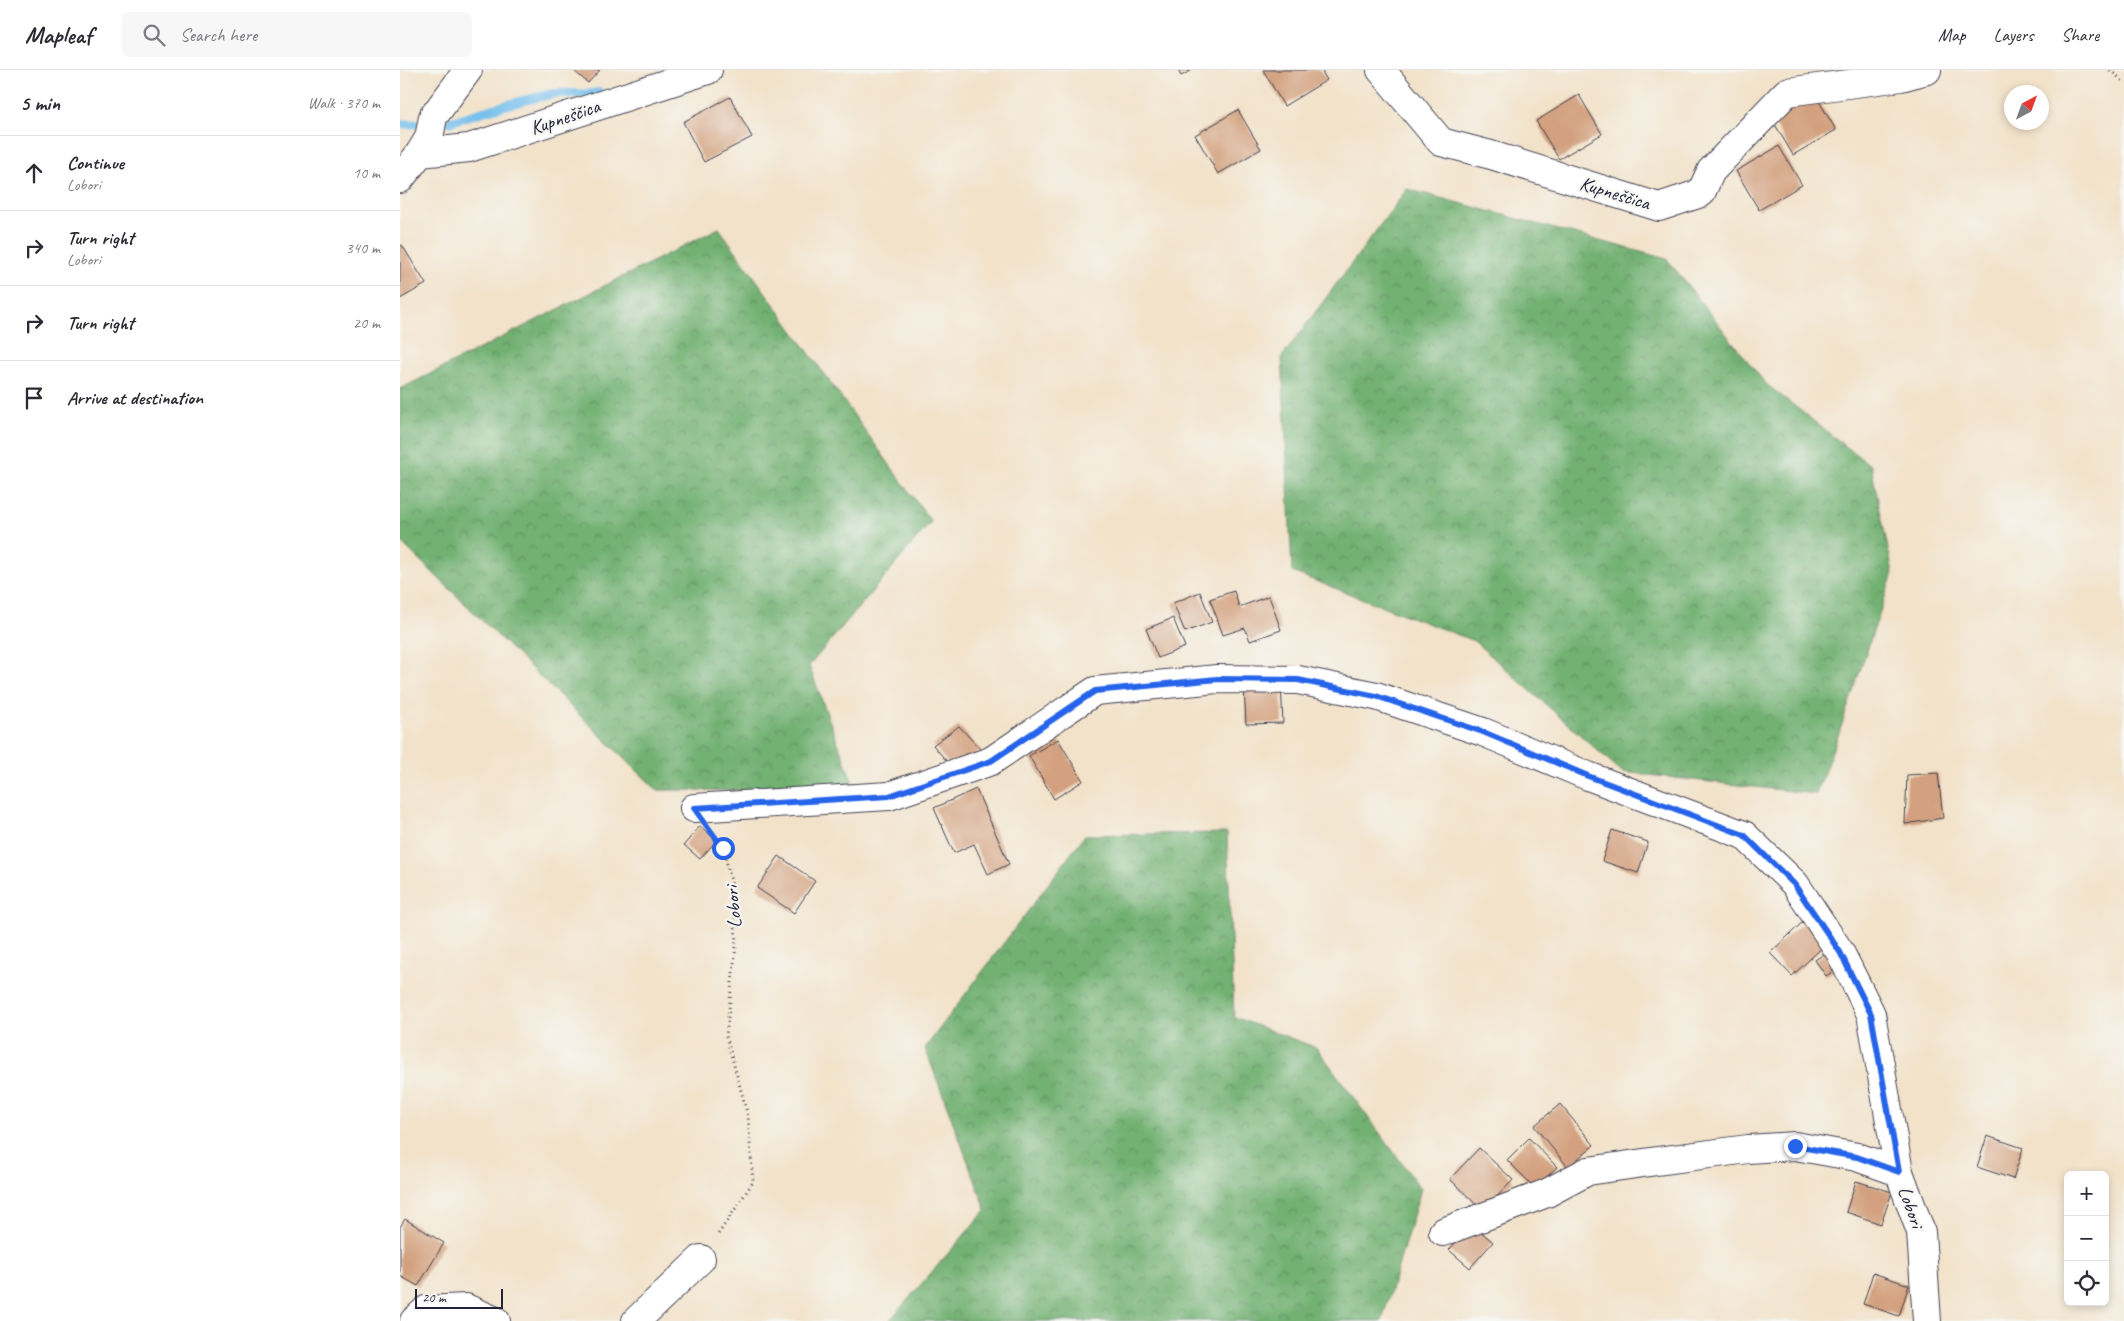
<!DOCTYPE html>
<html lang="en">
<head>
<meta charset="utf-8">
<style>
	body { margin:0; font-family:Caveat,sans-serif; background:#f7f7f7; color:#2b2b33 }
	.controls { position:absolute; right:15px; bottom:15px; display:grid; overflow:hidden; border-radius:8px; box-shadow:0 2px 8px #0003 }
	.controls button { width:45px; height:45px; display:grid; place-items:center; padding:0; border:0; border-bottom:1px solid #e1e1e2; background:#fff; color:#2b2b33; font:25px sans-serif }
	.compass { position:absolute; left:1604px; top:15px; width:45px; height:45px; border-radius:50%; background:#fff; box-shadow:0 2px 8px #0003; rotate:41deg }
	.scale { position:absolute; left:15px; bottom:12px; width:88px; box-sizing:border-box; padding-left:5px; border:2px solid #22223b; border-top:0; font-size:14px; line-height:18px; white-space:nowrap; color:#22223b; -webkit-text-stroke:4px #f6f6f2; paint-order:stroke }
	.stop { position:absolute; width:15px; height:15px; margin:-11px; border:4px solid #2563eb; border-radius:50%; background:#fff }
	.stop.end { background:#2563eb; border-color:#fff; box-shadow:0 1px 5px #0008 }
	.list { margin:0; padding:0; list-style:none }
	h2 { display:flex; justify-content:space-between; align-items:center; height:65px; margin:0; padding:0 20px; font-size:21px }
	h2 small { font-size:16px; font-weight:400; color:#7c7c81 }
	.list li { display:grid; grid-template-columns:32px 1fr auto; gap:15px; align-items:center; box-sizing:border-box; height:75px; padding:0 20px; border-top:1px solid #e1e1e2 }
	.list b { display:block; font-size:19px; white-space:nowrap }
	.list p { margin:0; font-size:16px; white-space:nowrap; color:#7c7c81 }
	.list em { font-size:16px; font-style:normal; color:#7c7c81 }
	.icon { flex:none; width:28px; height:28px; fill:none; stroke:currentColor; stroke-width:2; stroke-linecap:round; stroke-linejoin:round }
	.map { position:relative; flex:none; width:1724px; height:1251px; overflow:hidden }
	header { display:flex; align-items:center; gap:30px; box-sizing:border-box; height:70px; padding:0 25px; background:#fff; border-bottom:1px solid #e1e1e2 }
	header strong { font-size:24px }
	nav { display:flex; gap:28px; margin-inline-start:auto; font-size:18px }
	.search { width:350px; height:45px; background:#f7f7f7; display:flex; align-items:center; gap:12px; box-sizing:border-box; padding:0 18px; border-radius:8px; color:#7c7c81; font-size:19px }
	main { display:flex }
	aside { flex:1; background:#fff }
	.map>svg:first-child { display:block }
</style>
</head>
<body>
<header>
<strong>Mapleaf</strong>
<div class="search"><svg class="icon" aria-label="search" viewBox="0 0 24 24"><circle cx="10" cy="10" r="6"/><path d="M15 15l6 6"/></svg>Search here</div>
<nav><a>Map</a><a>Layers</a><a>Share</a></nav>
</header>
<main>
<aside>
<h2>5 min<small>Walk · 370 m</small></h2>
<ul class="list">
<li><svg class="icon" aria-label="ahead" viewBox="0 0 24 24"><path d="M12 20V5M6 11l6-6 6 6"/></svg><div><b>Continue</b><p>Lobori</p></div><em>10 m</em></li>
<li><svg class="icon" aria-label="right" viewBox="0 0 24 24"><path d="M7 20v-9h11M14 6l5 5-5 5"/></svg><div><b>Turn right</b><p>Lobori</p></div><em>340 m</em></li>
<li><svg class="icon" aria-label="right" viewBox="0 0 24 24"><path d="M7 20v-9h11M14 6l5 5-5 5"/></svg><div><b>Turn right</b></div><em>20 m</em></li>
<li><svg class="icon" aria-label="arrive" viewBox="0 0 24 24"><path d="M6 21V4h12l-3 4 3 4H6"/></svg><div><b>Arrive at destination</b></div></li>
</ul>
</aside>
<div class="map">
<svg width="1724" height="1251" viewBox="0 0 1724 1251">
	<defs>
		<pattern id="forest-crowns" width="20" height="18" patternUnits="userSpaceOnUse" patternTransform="scale(1.25)"><rect width="20" height="18" fill="#72b172"/><path d="M2 6a3 3 0 1 1 6 0M12 15a3 3 0 1 1 6 0" fill="none" stroke="#5d905f"/></pattern>
	</defs>
	<rect width="100%" height="100%" fill="#f6f6f2"/>
	<filter id="ink" filterUnits="userSpaceOnUse"><feTurbulence type="fractalNoise" baseFrequency=".02" numOctaves="2"/><feDisplacementMap in="SourceGraphic" scale="10" xChannelSelector="R" yChannelSelector="G"/><feConvolveMatrix kernelMatrix="1 2 1 2 8 2 1 2 1" color-interpolation-filters="sRGB"/></filter>
	<filter id="wash" filterUnits="userSpaceOnUse"><feTurbulence type="fractalNoise" baseFrequency=".0096" numOctaves="4" result="noise"/><feDisplacementMap in="SourceGraphic" scale="20" xChannelSelector="R" yChannelSelector="G"/><feGaussianBlur stdDeviation="1.12" result="paint"/><feColorMatrix in="noise" values="0 0 0 0 0 0 0 0 0 0 0 0 0 0 0 0 0 1.4 0 .05"/><feComposite in="paint" operator="in"/></filter>
	<g filter="url(#wash)">
		<rect width="100%" height="100%" fill="#f2e2c9"/>
		<!-- forest -->
		<g fill="url(#forest-crowns)" stroke="#4a6a56">
			<polygon points="1007,119 1267,189 1365,313 1471,396 1493,503 1439,663 1416,724 1222,702 1074,571 892,502 882,287"/>
			<polygon points="319,158 531,452 409,596 456,721 257,720 0,471 0,319"/>
			<polygon points="827,763 834,947 917,978 1021,1119 982,1251 489,1251 586,1140 525,978 685,765"/>
		</g>
		<g fill="none" stroke-linecap="round" stroke-linejoin="round">
			<!-- stream -->
			<g stroke="#72beec" stroke-width="9">
				<path d="M50,52C84,41 118,31 152,24C168,21 183,27 199,22"/>
				<polyline points="0,54 16,54"/>
			</g>
		</g>
		<g id="blocks">
			<!-- building -->
			<g fill="#d3a17f">
				<polygon points="173,0 200,0 188,13"/>
				<polygon points="778,0 792,0 781,6"/>
				<polygon points="863,0 921,0 927,10 884,36"/>
				<polygon points="1413,21 1436,60 1393,85 1370,46"/>
				<polygon points="1179,25 1202,64 1159,89 1136,51"/>
				<polygon points="330,27 352,67 304,92 283,52"/>
				<polygon points="838,40 861,79 818,104 795,65"/>
				<polygon points="1379,76 1402,115 1359,140 1336,101"/>
				<polygon points="2,175 26,214 0,229 0,176"/>
				<polygon points="834,521 839,537 869,526 881,560 850,571 845,558 823,565 810,529"/>
				<polygon points="800,522 812,552 785,562 773,533"/>
				<polygon points="773,548 785,577 758,588 746,559"/>
				<polygon points="881,614 883,653 846,654 844,616"/>
				<polygon points="559,656 581,680 554,700 533,675"/>
				<polygon points="658,669 683,711 654,729 629,686"/>
				<polygon points="1538,703 1543,748 1505,754 1507,705"/>
				<polygon points="576,719 609,794 588,804 574,774 554,783 534,738"/>
				<polygon points="300,756 317,770 300,789 284,775"/>
				<polygon points="1212,760 1248,772 1238,803 1202,791"/>
				<polygon points="379,786 415,811 394,843 357,818"/>
				<polygon points="1407,848 1429,871 1392,906 1370,883"/>
				<polygon points="1430,880 1441,896 1426,906 1415,890"/>
				<polygon points="1160,1034 1194,1075 1168,1097 1134,1056"/>
				<polygon points="1587,1066 1623,1078 1613,1109 1577,1097"/>
				<polygon points="1129,1068 1157,1097 1135,1118 1107,1090"/>
				<polygon points="1079,1078 1113,1110 1083,1141 1050,1109"/>
				<polygon points="1456,1111 1492,1122 1481,1154 1446,1142"/>
				<polygon points="5,1149 44,1173 18,1216 0,1206 0,1157"/>
				<polygon points="1072,1154 1093,1172 1070,1198 1049,1180"/>
				<polygon points="1473,1203 1509,1215 1499,1246 1463,1234"/>
			</g>
		</g>
	</g>
	<g filter="url(#ink)">
		<use href="#blocks" fill-opacity="0" stroke="#413f50" stroke-width="1"/>
		<g fill="none" stroke-linecap="round" stroke-linejoin="round">
			<defs>
				<g id="minor">
					<polyline points="981,0 1041,72 1091,85 1259,137 1301,123 1311,101 1387,22 1501,7 1527,0"/>
					<polyline points="20,83 69,78 308,0"/>
					<polyline points="0,109 20,83 29,68 33,47 68,0"/>
					<polyline points="294,738 489,726 591,691 695,621 817,609 898,610 976,626 1083,662 1188,706 1344,765 1395,814 1440,882 1471,944 1499,1102 1521,1162 1527,1251"/>
					<polyline points="1043,1162 1147,1123 1188,1101 1257,1091 1348,1079 1395,1076 1457,1087 1499,1102"/>
					<polyline points="14,1251 26,1240 66,1238 96,1251"/>
					<polyline points="236,1251 301,1189"/>
				</g>
			</defs>
			<!-- minor casing -->
			<use href="#minor" stroke="#413f50" stroke-width="30"/>
			<!-- path -->
			<g stroke="#413f50" stroke-width="3" stroke-dasharray="1 4" stroke-linecap="butt">
				<polyline points="1710,0 1724,12"/>
				<polyline points="315,766 323,778 334,823 336,876 326,966 348,1046 353,1112 317,1166"/>
			</g>
			<!-- minor -->
			<use href="#minor" stroke="#fff" stroke-width="28"/>
		</g>
	</g>
	<g fill="none" stroke-linecap="round" stroke-linejoin="round" filter="url(#ink)">
		<!-- route -->
		<polyline stroke="#2563eb" stroke-width="6" points="323,778 294,738 489,726 591,691 695,621 817,609 898,610 976,626 1083,662 1188,706 1344,765 1394,814 1440,882 1471,944 1499,1102 1457,1087 1395,1076"/>
	</g>
	<g text-anchor="middle" dominant-baseline="central" stroke-width="4.5" stroke-linejoin="round" paint-order="stroke">
		<!-- street labels -->
		<g font-size="20" fill="#22223b" stroke="#f6f6f2">
			<text transform="translate(165 47) rotate(-19)">Kupneščica</text>
			<text transform="translate(1215 123) rotate(17)">Kupneščica</text>
			<text transform="translate(333 837) rotate(-95)">Lobori</text>
			<text transform="translate(1511 1137) rotate(71)">Lobori</text>
		</g>
	</g>
</svg>
<div class="controls">
<button>+</button>
<button>−</button>
<button><svg class="icon" aria-label="locate" viewBox="0 0 24 24"><circle cx="12" cy="12" r="6"/><path d="M12 2v4M12 18v4M2 12h4M18 12h4"/></svg></button>
</div>
<svg class="compass" viewBox="-18 -18 36 36"><path d="M0-13l5 13h-10z" fill="#e53935"/><path d="M0 13l5-13h-10z" fill="#7c7c81"/></svg>
<div class="scale">20 m</div>
<div class="stop" style="left:323px;top:778px"></div>
<div class="stop end" style="left:1395px;top:1076px"></div>
</div>
</main>
</body>
</html>
